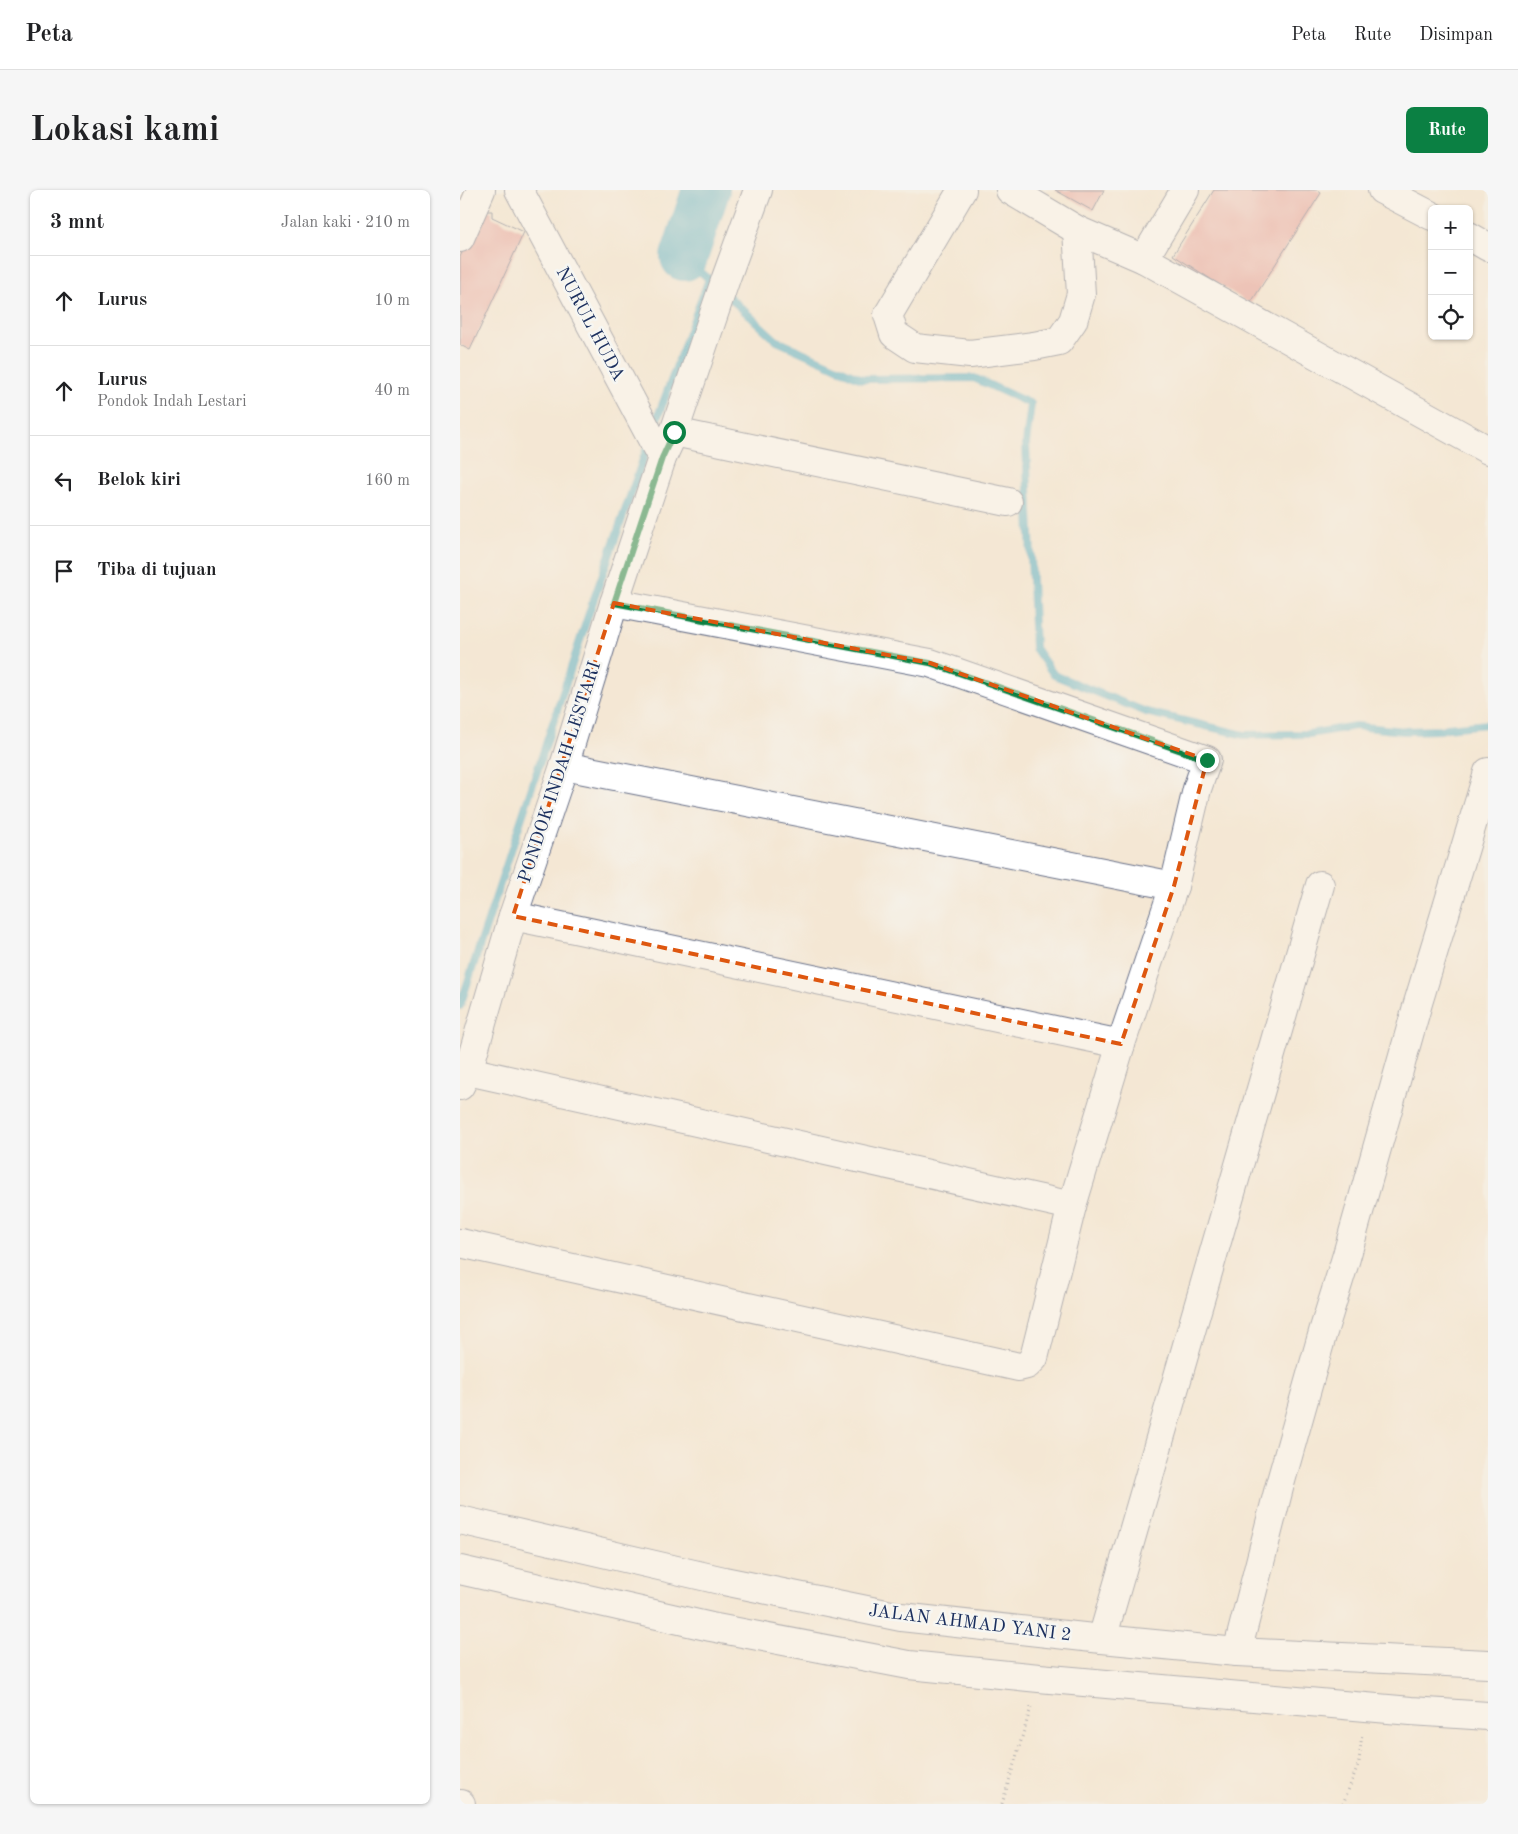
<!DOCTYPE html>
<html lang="id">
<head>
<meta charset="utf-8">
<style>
	body { margin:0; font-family:"Old Standard TT",serif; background:#f6f6f6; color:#202124 }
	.controls { position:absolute; right:15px; top:15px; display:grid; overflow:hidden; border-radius:8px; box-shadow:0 1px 4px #0004 }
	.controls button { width:45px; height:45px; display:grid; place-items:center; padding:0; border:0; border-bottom:1px solid #e0e0e0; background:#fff; color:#202124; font:25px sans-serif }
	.stop { position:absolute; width:15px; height:15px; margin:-11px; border:4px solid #0b8043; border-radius:50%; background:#fff }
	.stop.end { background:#0b8043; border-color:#fff; box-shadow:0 1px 5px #0008 }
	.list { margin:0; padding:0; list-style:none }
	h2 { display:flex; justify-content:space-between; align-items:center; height:65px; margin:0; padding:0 20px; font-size:21px }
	h2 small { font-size:16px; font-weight:400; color:#757577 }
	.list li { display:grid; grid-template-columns:32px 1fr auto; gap:15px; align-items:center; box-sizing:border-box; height:90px; padding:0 20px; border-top:1px solid #e0e0e0 }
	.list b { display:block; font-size:19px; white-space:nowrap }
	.list p { margin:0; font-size:16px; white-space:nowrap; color:#757577 }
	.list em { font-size:16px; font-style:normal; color:#757577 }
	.icon { flex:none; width:28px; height:28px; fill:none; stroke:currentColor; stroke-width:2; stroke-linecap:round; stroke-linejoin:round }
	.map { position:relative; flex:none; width:1028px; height:1614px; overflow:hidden; border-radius:8px }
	header { display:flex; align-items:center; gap:30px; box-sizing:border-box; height:70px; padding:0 25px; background:#fff; border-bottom:1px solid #e0e0e0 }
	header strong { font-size:24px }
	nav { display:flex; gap:28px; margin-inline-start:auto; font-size:18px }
	.intro { display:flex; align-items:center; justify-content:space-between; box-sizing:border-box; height:120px; padding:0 30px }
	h1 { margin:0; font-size:35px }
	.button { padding:12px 22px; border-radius:8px; background:#0b8043; color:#fff; font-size:18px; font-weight:700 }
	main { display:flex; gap:30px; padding:0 30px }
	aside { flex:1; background:#fff; border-radius:8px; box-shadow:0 1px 4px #0004 }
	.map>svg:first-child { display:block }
</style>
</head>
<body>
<header>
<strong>Peta</strong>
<nav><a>Peta</a><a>Rute</a><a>Disimpan</a></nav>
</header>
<div class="intro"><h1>Lokasi kami</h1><a class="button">Rute</a></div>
<main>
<aside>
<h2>3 mnt<small>Jalan kaki · 210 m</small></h2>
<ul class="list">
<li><svg class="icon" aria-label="ahead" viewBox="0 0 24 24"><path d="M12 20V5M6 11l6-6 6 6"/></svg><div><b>Lurus</b></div><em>10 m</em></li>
<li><svg class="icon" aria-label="ahead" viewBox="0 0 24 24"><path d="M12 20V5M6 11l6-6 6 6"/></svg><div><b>Lurus</b><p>Pondok Indah Lestari</p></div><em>40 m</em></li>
<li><svg class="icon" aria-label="left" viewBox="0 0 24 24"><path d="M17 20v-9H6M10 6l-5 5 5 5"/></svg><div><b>Belok kiri</b></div><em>160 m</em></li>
<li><svg class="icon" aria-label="arrive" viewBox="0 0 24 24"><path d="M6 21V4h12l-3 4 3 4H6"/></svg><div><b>Tiba di tujuan</b></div></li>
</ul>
</aside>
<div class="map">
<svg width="1028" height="1614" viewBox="0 0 1028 1614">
	<rect width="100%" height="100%" fill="#f6f6f2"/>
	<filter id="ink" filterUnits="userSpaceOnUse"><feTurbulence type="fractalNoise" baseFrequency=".02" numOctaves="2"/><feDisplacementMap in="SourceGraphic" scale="10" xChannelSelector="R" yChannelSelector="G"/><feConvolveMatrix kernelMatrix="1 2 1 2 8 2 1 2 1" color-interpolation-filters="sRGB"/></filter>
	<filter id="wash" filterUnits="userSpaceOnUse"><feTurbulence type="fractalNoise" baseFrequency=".0096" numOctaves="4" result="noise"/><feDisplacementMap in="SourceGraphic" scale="20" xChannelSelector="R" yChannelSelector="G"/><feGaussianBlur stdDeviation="1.12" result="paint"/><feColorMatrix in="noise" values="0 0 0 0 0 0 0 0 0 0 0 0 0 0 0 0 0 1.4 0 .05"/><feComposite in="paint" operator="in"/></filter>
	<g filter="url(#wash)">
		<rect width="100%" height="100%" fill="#f4e7d4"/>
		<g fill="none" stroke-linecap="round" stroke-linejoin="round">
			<!-- stream -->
			<g stroke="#49acc8" stroke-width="8">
				<polyline points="224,67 258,97"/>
				<polyline points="267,105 317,151 402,189 514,188 571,214 566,253 575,458 594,485 686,522 784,545 849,544 895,536 944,541 981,540 987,538 1028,534"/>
				<polyline points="194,237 249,89"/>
				<polyline points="0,816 129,423 188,255"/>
			</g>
			<!-- river -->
			<polyline stroke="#49acc8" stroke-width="48" points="224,67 246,0"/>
		</g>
		<g id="blocks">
			<!-- building -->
			<g fill="#e59894">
				<polygon points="595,0 644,0 633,21"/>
				<polygon points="754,0 857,0 861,3 790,114 713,65"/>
				<polygon points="21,21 32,21 32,27 64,42 10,160 0,155 0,67"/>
			</g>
		</g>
	</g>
	<g filter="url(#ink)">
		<use href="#blocks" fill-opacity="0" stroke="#676f87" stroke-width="1"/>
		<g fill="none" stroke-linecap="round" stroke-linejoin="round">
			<defs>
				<g id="minor">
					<polyline points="59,0 202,268"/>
					<polyline points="502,0 428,125 434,144 455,158 510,164 574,156 599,151 613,131 621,104 617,40"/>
					<polyline points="550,0 617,40 684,69 725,0"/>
					<polyline points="922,0 972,26"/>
					<polyline points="1009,46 1028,57"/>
					<polyline points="0,48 21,0"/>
					<polyline points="684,69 1028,260"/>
					<polyline points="214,242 548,312"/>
					<polyline points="104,576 714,696"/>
					<polyline points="53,726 661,854"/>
					<polyline points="8,881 612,1016"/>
					<polyline points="0,896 8,881 53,726 104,576 154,413 202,268 214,242 266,88 298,0"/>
					<polyline points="0,1053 559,1177 567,1175 574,1168 612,1016 661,854 714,696 737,599 747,570 470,473 154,413"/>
					<polyline points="642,1449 860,695"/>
					<polyline points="777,1462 819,1298 863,1142 886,1068 958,813 1028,582"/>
					<polyline points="0,1614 1,1614"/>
				</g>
				<g id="highway">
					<polyline points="0,1330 264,1391 441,1427 642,1449 777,1462 1028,1474"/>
					<polyline points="0,1380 251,1437 449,1475 579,1488 951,1521 1028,1526"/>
				</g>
			</defs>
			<!-- minor casing -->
			<use href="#minor" stroke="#676f87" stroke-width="30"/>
			<!-- highway casing -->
			<use href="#highway" stroke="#676f87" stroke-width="30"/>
			<!-- path -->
			<g stroke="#676f87" stroke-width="3" stroke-dasharray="1 4" stroke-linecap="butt">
				<polyline points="542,1614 572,1514"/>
				<polyline points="883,1614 899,1572 902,1543"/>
			</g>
			<!-- minor -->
			<use href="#minor" stroke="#fff" stroke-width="28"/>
			<!-- highway -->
			<use href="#highway" stroke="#fff" stroke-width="28"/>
		</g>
	</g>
	<g fill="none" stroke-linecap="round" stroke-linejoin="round" filter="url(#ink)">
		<!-- route -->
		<polyline stroke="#0b8043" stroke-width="6" points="214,242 202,268 154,413 470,473 747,570"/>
	</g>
	<!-- marked area -->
	<path d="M0 0H1028V1614H0ZM154,413L470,473L747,570L714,696L661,854L53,726Z" fill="#f4e7d4" fill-opacity=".55" fill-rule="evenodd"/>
	<path fill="none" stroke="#de5710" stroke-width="4" stroke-dasharray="10 6" stroke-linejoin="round" d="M154,413L470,473L747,570L714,696L661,854L53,726Z"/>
	<g text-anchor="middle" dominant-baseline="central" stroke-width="5" stroke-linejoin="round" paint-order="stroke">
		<!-- street labels -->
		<g font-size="18" fill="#1b2f5e" stroke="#f6f6f2">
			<text transform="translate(130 134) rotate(62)">NURUL HUDA</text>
			<text transform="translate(100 582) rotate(-72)">PONDOK INDAH LESTARI</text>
			<text transform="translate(510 1433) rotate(7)">JALAN AHMAD YANI 2</text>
		</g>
	</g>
</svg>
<div class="controls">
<button>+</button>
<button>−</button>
<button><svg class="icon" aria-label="locate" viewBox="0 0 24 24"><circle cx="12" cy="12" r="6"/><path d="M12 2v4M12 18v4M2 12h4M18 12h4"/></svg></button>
</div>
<div class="stop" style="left:214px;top:242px"></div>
<div class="stop end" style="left:747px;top:570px"></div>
</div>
</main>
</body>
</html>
